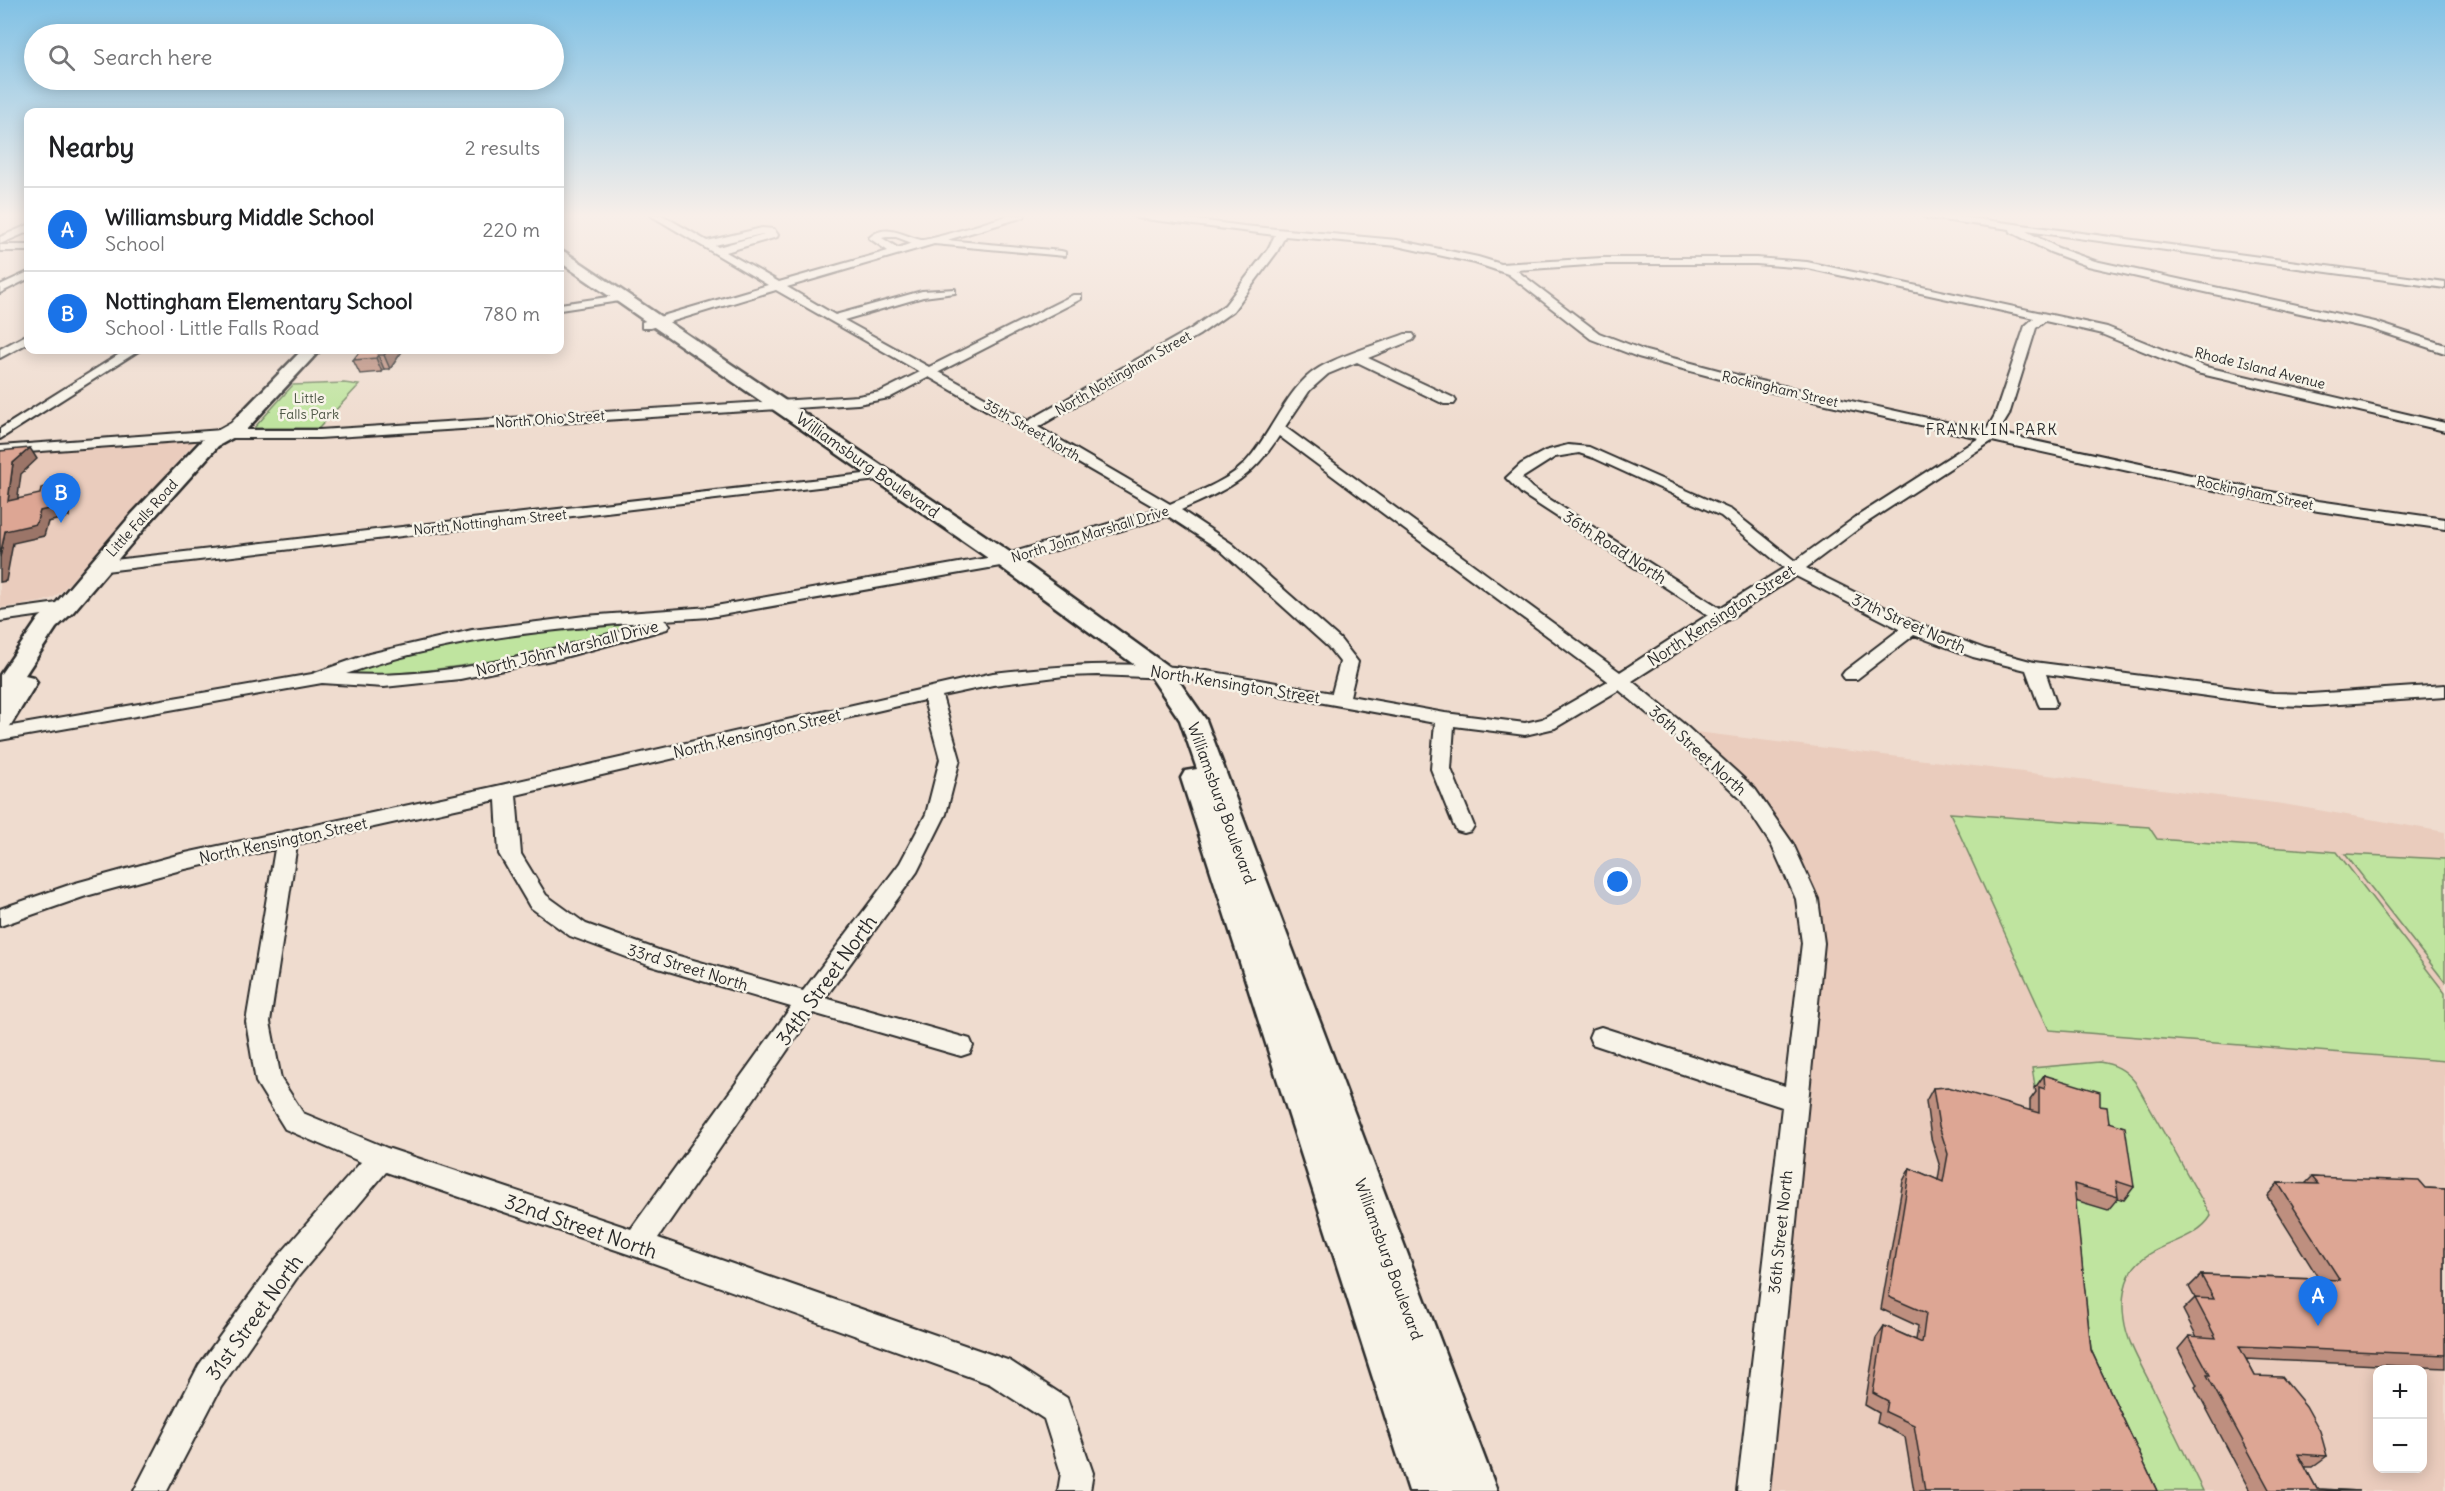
<!DOCTYPE html>
<html lang="en">
<head>
<meta charset="utf-8">
<style>
	body { margin:0; font-family:Delius,sans-serif; background:#f6f6f6; color:#202124 }
	.controls { position:absolute; right:18px; bottom:18px; display:grid; overflow:hidden; border-radius:12px; box-shadow:0 3px 15px #0003 }
	.controls button { width:54px; height:54px; display:grid; place-items:center; padding:0; border:0; border-bottom:2px solid #e0e0e0; background:#fff; color:#202124; font:30px sans-serif }
	.you { position:absolute; left:1618px; top:882px; width:21px; height:21px; margin:-15px; border:4px solid #fff; border-radius:50%; background:#1a73e8; box-shadow:0 0 0 9px #1a73e833 }
	.badge { display:grid; place-items:center; width:39px; height:39px; border-radius:50%; background:#1a73e8; color:#fff; font-size:20px; font-weight:700 }
	.pin { position:absolute; translate:-50% -50px; filter:drop-shadow(0 2px 3px #0008) }
	.pin::after { content:''; position:absolute; top:32px; width:21px; height:18px; background:inherit; clip-path:polygon(0 0,100% 0,50% 100%) }
	.list { margin:0; padding:0; list-style:none }
	h2 { display:flex; justify-content:space-between; align-items:center; height:78px; margin:0; padding:0 24px; font-size:26px }
	h2 small { font-size:20px; font-weight:400; color:#757577 }
	.list li { display:grid; grid-template-columns:39px 1fr auto; gap:18px; align-items:center; box-sizing:border-box; height:84px; padding:0 24px; border-top:2px solid #e0e0e0 }
	.list b { display:block; font-size:22px; white-space:nowrap }
	.list p { margin:0; font-size:20px; white-space:nowrap; color:#757577 }
	.list em { font-size:20px; font-style:normal; color:#757577 }
	.icon { flex:none; width:33px; height:33px; fill:none; stroke:currentColor; stroke-width:2; stroke-linecap:round; stroke-linejoin:round }
	.map { position:relative; flex:none; width:2445px; height:1491px; overflow:hidden }
	.search { position:absolute; background:#fff; box-shadow:0 3px 15px #0003; left:24px; top:24px; width:540px; height:66px; display:flex; align-items:center; gap:15px; box-sizing:border-box; padding:0 21px; border-radius:33px; color:#757577; font-size:22px }
	.panel { position:absolute; background:#fff; box-shadow:0 3px 15px #0003; left:24px; top:108px; width:540px; height:246px; border-radius:12px }
	.map>svg:first-child { display:block }
</style>
</head>
<body>
<div class="map">
<svg width="2445" height="1491" viewBox="0 0 2445 1491">
	<rect width="100%" height="100%" fill="#efdccf"/>
	<filter id="ink" filterUnits="userSpaceOnUse"><feTurbulence type="fractalNoise" baseFrequency=".0167" numOctaves="2"/><feDisplacementMap in="SourceGraphic" scale="12" xChannelSelector="R" yChannelSelector="G"/><feConvolveMatrix kernelMatrix="1 2 1 2 8 2 1 2 1" color-interpolation-filters="sRGB"/></filter>
	<g filter="url(#ink)">
		<!-- built -->
		<g fill="#eaccbd" fill-rule="evenodd">
			<polygon points="187,442 195,442 63,590 53,598 41,602 0,608 0,455"/>
			<path d="M1680,730L2283,804L2445,832V1491H1755L1813,943L1782,844ZM2378,1370H2422V1468H2378Z"/>
		</g>
		<!-- green -->
		<g fill="#bfe49f" stroke="#758865" stroke-width="1.5">
			<polygon points="344,383 359,385 319,428 254,428 293,385"/>
			<path d="M647,621L646,626C547,652 457,672 355,676L358,667L412,652L518,632Z"/>
			<polygon points="1950,813 2149,827 2157,839 2337,852 2445,993 2445,1061 2049,1030"/>
			<polygon points="2345,854 2445,859 2445,982"/>
			<path d="M2099,1062C2114,1064 2125,1069 2135,1082L2211,1216C2196,1241 2157,1243 2138,1263C2124,1277 2121,1301 2124,1319C2127,1343 2142,1366 2152,1387C2169,1422 2186,1456 2203,1491H2139L2080,1362L2032,1068Z"/>
		</g>
		<g fill="none" stroke-linecap="round" stroke-linejoin="round">
			<defs>
				<g id="street">
					<path d="M650,215H662L707,241L762,228L774,229L778,235L777,237L726,252L779,282L888,251L869,238C885,222 903,236 921,240C929,241 997,219 1010,215H1025L1024,217L947,240L1061,251L1065,252V256L934,244L787,287L835,315L922,291L955,289V293L923,297L844,320L929,367L1073,295H1081V299L939,372L1028,421L1191,329L1225,305L1268,249L1275,235L1137,218L1132,215H1158L1244,226L1397,240L1478,257L1501,264L1602,258H1756L1807,262L2107,327L2206,367L2445,423V431L2197,373L2099,333L2045,321L2036,328L2009,415L1998,433L2255,489L2318,501L2445,519V529L2318,511L2255,499L1992,441L1866,523L1806,568L1918,624L1985,649L2034,662L2273,693L2310,694L2445,685V697L2310,706L2273,705L2046,674L2056,703L2054,707H2040L2038,703L2026,670L1973,657L1914,635L1857,679H1845L1842,675L1845,671L1900,629L1796,576L1632,681L1686,726L1755,789L1793,844L1818,899L1824,943L1769,1491H1737L1782,1107L1592,1044L1589,1037L1592,1030L1601,1027L1785,1086L1802,943L1796,899L1772,846L1741,799L1672,734L1619,690L1555,728L1525,735L1454,726L1451,769L1474,826L1471,831L1464,833L1457,831L1454,826L1431,769L1435,723L1190,679L1098,675L1064,676L993,685L942,696L960,759L946,814L917,872L825,998L970,1039L973,1046L970,1053L961,1056L813,1013L658,1238L1010,1361L1067,1398L1093,1473L1090,1491H1058L1061,1473L1044,1419L990,1384L637,1257L386,1172L296,1279L221,1387L167,1491H134L199,1365L276,1259L361,1162L285,1129L256,1082L246,1022L275,849L181,870L86,896L0,926V909L72,884L181,854L488,788L993,673C1059,666 1125,660 1191,669C1238,675 1285,685 1332,693L1340,662L1328,647L1220,550L1168,516L1006,565L710,617L664,620L670,625L667,629L561,658L460,679L384,687L322,683L0,740V728L312,674L369,654L472,630L585,616L710,607L1004,555L1158,509L929,377L889,398L858,404L319,438H222L0,454V446L222,430H319L858,396L880,392L920,372L776,290L650,328H642V322L768,285ZM762,234H764L718,247L715,245ZM1285,236L1397,246L1475,263L1508,274L1591,339L1638,357L1754,388L1979,438L1856,517L1795,561L1731,510L1589,447L1568,445L1545,451L1521,464L1506,478L1522,494L1708,615L1620,672L1285,427L1310,390L1328,374L1357,362L1444,404H1454L1456,401L1454,398L1368,358L1413,340L1415,337L1413,334H1405C1379,344 1341,355 1319,368C1287,386 1270,438 1243,465C1224,483 1194,493 1170,504L1038,427L1199,335L1233,311L1277,252ZM886,237H896L912,243L898,248L882,238ZM1602,264H1756L1807,268L2034,318L2025,326L1995,415L1986,431L1756,380L1646,351L1599,333L1516,270ZM1279,436L1608,681L1542,719L1525,723L1445,713L1350,696L1358,662L1340,639L1232,544L1181,510C1227,489 1250,481 1279,436ZM1579,453L1594,458L1721,516L1784,568L1720,608L1532,488L1522,478L1555,457ZM656,621C555,649 452,680 346,674C446,639 551,629 656,621ZM924,700L940,759L926,814L900,863L803,991L661,951L586,924L546,895L521,854L516,795ZM496,800L499,854L530,907L570,936L648,965L791,1007L631,1229L387,1148L303,1113L281,1079L270,1022L297,844Z"/>
					<polygon points="1922,215 1948,215 2445,282 2445,288 2026,231 2058,248 2095,261 2375,322 2445,345 2445,353 2372,329 2088,266 2050,252 2011,232 2010,229 1927,218"/>
					<polygon points="28,225 28,232 0,244 0,237"/>
					<rect x="0" y="245" width="28" height="6"/>
					<polygon points="28,272 28,279 0,293 0,285"/>
					<polygon points="622,295 626,296 626,300 560,310 560,304"/>
					<polygon points="28,334 28,343 0,358 0,349"/>
					<polygon points="126,350 140,350 0,439 0,429"/>
					<polygon points="881,472 886,473 888,476 886,479 97,572 89,567 97,562"/>
					<polygon points="65,602 71,603 74,607 71,611 0,621 0,611"/>
				</g>
				<g id="secondary">
					<polygon points="560,250 565,252 1014,555 1169,667 1206,720 1497,1491 1409,1491 1181,778 1185,771 1197,769 1180,720 1151,677 998,565 560,262"/>
					<polygon points="302,350 320,350 245,431 218,446 148,524 73,612 56,628 25,675 33,677 37,682 9,728 0,730 0,675 39,618 57,602 132,514 204,438 231,423"/>
				</g>
			</defs>
			<!-- street casing -->
			<use href="#street" stroke="#2b2b2b" stroke-width="4"/>
			<!-- secondary casing -->
			<use href="#secondary" stroke="#2b2b2b" stroke-width="5"/>
			<!-- street -->
			<use href="#street" fill="#f7f3e8" fill-rule="evenodd"/>
			<!-- secondary -->
			<use href="#secondary" fill="#f7f3e8" fill-rule="evenodd"/>
		</g>
		<!-- wall -->
		<g fill="#be8f7f" stroke="#2b2b2b" stroke-width="1.5">
			<polygon points="361,350 403,350 390,369 384,369 382,372 360,374 353,360"/>
			<polygon points="2044,1075 2100,1106 2109,1122 2134,1187 2124,1200 2118,1198 2108,1210 2075,1200 2091,1350 2157,1491 1914,1491 1905,1437 1877,1423 1879,1413 1865,1405 1876,1338 1884,1326 1916,1340 1918,1326 1881,1309 1903,1181 1910,1168 1938,1180 1940,1167 1931,1138 1926,1101 1933,1088 2030,1111 2030,1100 2036,1092 2035,1088"/>
			<polygon points="2312,1177 2425,1188 2445,1189 2445,1368 2246,1359 2255,1376 2327,1456 2312,1467 2305,1467 2317,1489 2360,1491 2250,1491 2195,1387 2197,1385 2178,1349 2189,1336 2197,1337 2183,1310 2195,1298 2189,1287 2201,1275 2319,1279 2267,1196 2278,1183 2305,1184"/>
		</g>
		<!-- shaded-wall -->
		<g fill="#9b7468" stroke="#2b2b2b" stroke-width="1.5">
			<polygon points="388,350 403,350 390,369 384,355"/>
			<polygon points="378,355 384,369 382,372 376,358"/>
			<polygon points="30,448 37,459 21,474 16,512 8,501 13,463"/>
			<polygon points="64,483 71,494 69,517 48,522 44,536 13,543 6,581 0,582 0,557 5,531 40,511"/>
		</g>
		<!-- building -->
		<g fill="#dda694" stroke="#2b2b2b" stroke-width="1.5">
			<polygon points="361,350 388,350 384,355 378,355 376,358 353,360"/>
			<polygon points="30,448 13,463 8,501 40,494 41,488 64,483 62,506 40,511 36,524 5,531 0,557 0,451"/>
			<polygon points="2044,1075 2100,1092 2100,1106 2107,1107 2109,1122 2125,1127 2134,1187 2116,1181 2118,1197 2074,1184 2091,1350 2157,1491 1925,1491 1914,1425 1886,1412 1888,1401 1873,1393 1884,1326 1922,1343 1926,1313 1889,1297 1910,1168 1943,1182 1948,1154 1939,1126 1933,1088 1948,1087 2039,1113 2039,1087 2045,1089"/>
			<polygon points="2312,1177 2419,1181 2425,1188 2445,1189 2445,1355 2239,1346 2255,1376 2282,1377 2306,1406 2320,1431 2327,1456 2298,1454 2317,1489 2360,1491 2270,1491 2207,1375 2210,1375 2189,1336 2216,1338 2195,1298 2214,1299 2201,1275 2340,1280 2278,1183 2318,1184"/>
		</g>
	</g>
	<!-- sky -->
	<linearGradient id="sky" x2="0" y2="1"><stop stop-color="#80c1e5"/><stop offset="0.51" stop-color="#f8efe9"/><stop offset="1" stop-color="#f8efe9" stop-opacity="0"/></linearGradient>
	<rect width="2445" height="423" fill="url(#sky)"/>
	<g text-anchor="middle" dominant-baseline="central" stroke-width="5" stroke-linejoin="round" paint-order="stroke">
		<!-- far-street labels -->
		<g font-size="14" fill="#2b2b2b" stroke="#f7f3e8">
			<text transform="translate(2260 368) rotate(14)">Rhode Island Avenue</text>
			<text transform="translate(1123 373) rotate(-30)">North Nottingham Street</text>
			<text transform="translate(1780 389) rotate(13)">Rockingham Street</text>
			<text transform="translate(550 419) rotate(-4)">North Ohio Street</text>
			<text transform="translate(1032 430) rotate(30)">35th Street North</text>
			<text transform="translate(2255 493) rotate(12)">Rockingham Street</text>
			<text transform="translate(142 518) rotate(-48)">Little Falls Road</text>
			<text transform="translate(490 522) rotate(-6)">North Nottingham Street</text>
			<text transform="translate(1090 534) rotate(-17)">North John Marshall Drive</text>
		</g>
		<!-- far-park labels -->
		<g font-size="14" fill="#505948" stroke="#f7f3e8">
			<text x="309" y="398">Little<tspan x="309" dy="16">Falls Park</tspan></text>
		</g>
		<!-- far-neighbourhood labels -->
		<g font-size="15" letter-spacing="1.5" fill="#2b2b2b" stroke="#f7f3e8">
			<text x="1992" y="429">FRANKLIN PARK</text>
		</g>
		<!-- street labels -->
		<g font-size="16" fill="#2b2b2b" stroke="#f7f3e8">
			<text transform="translate(868 465) rotate(35)">Williamsburg Boulevard</text>
			<text transform="translate(1615 547) rotate(33)">36th Road North</text>
			<text transform="translate(1721 615) rotate(-33)">North Kensington Street</text>
			<text transform="translate(1909 623) rotate(24)">37th Street North</text>
			<text transform="translate(567 648) rotate(-14)">North John Marshall Drive</text>
			<text transform="translate(1235 684) rotate(9)">North Kensington Street</text>
			<text transform="translate(757 733) rotate(-13)">North Kensington Street</text>
			<text transform="translate(1698 750) rotate(42)">36th Street North</text>
			<text transform="translate(1222 803) rotate(70)">Williamsburg Boulevard</text>
			<text transform="translate(283 840) rotate(-12)">North Kensington Street</text>
			<text transform="translate(688 967) rotate(17)">33rd Street North</text>
			<text transform="translate(1780 1232) rotate(-84)">36th Street North</text>
			<text transform="translate(1389 1259) rotate(70)">Williamsburg Boulevard</text>
		</g>
		<!-- near-street labels -->
		<g font-size="20" fill="#2b2b2b" stroke="#f7f3e8">
			<text transform="translate(826 980) rotate(-54)">34th Street North</text>
			<text transform="translate(581 1226) rotate(19)">32nd Street North</text>
			<text transform="translate(254 1317) rotate(-54)">31st Street North</text>
		</g>
	</g>
</svg>
<div class="controls">
<button>+</button>
<button>−</button>
</div>
<div class="you"></div>
<div class="pin badge" style="left:2318px;top:1326px">A</div>
<div class="pin badge" style="left:61px;top:523px">B</div>
<div class="search"><svg class="icon" aria-label="search" viewBox="0 0 24 24"><circle cx="10" cy="10" r="6"/><path d="M15 15l6 6"/></svg>Search here</div>
<section class="panel">
<h2>Nearby<small>2 results</small></h2>
<ul class="list">
<li><span class="badge">A</span><div><b>Williamsburg Middle School</b><p>School</p></div><em>220 m</em></li>
<li><span class="badge">B</span><div><b>Nottingham Elementary School</b><p>School · Little Falls Road</p></div><em>780 m</em></li>
</ul>
</section>
</div>
</body>
</html>
